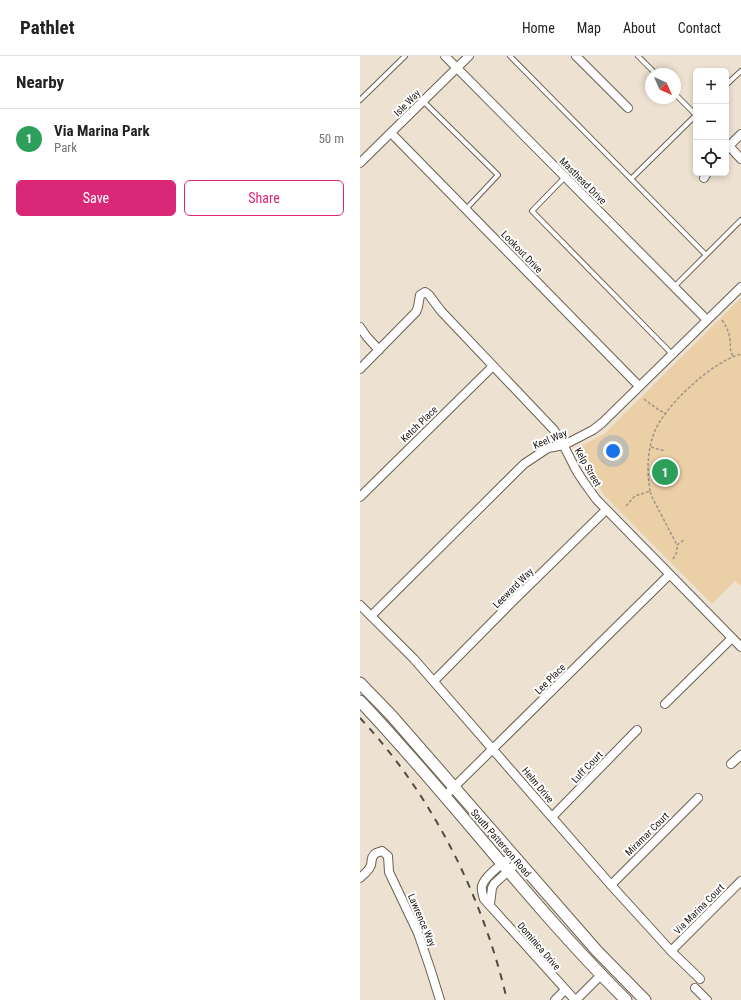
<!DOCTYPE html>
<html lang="en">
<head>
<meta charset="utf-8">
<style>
	body { margin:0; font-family:"Roboto Condensed",sans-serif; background:#f2f2f2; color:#222 }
	.controls { position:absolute; right:12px; top:12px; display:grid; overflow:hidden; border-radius:6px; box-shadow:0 2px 6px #0003 }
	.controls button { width:36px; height:36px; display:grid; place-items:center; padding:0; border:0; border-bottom:1px solid #e0e0e0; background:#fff; color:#222; font:20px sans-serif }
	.compass { position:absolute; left:285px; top:12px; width:36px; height:36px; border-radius:50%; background:#fff; box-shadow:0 2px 6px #0003; rotate:135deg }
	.you { position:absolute; left:253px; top:395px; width:14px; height:14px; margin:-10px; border:3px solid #fff; border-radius:50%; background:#1a73e8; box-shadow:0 0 0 6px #1a73e833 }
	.badge { display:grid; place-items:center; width:26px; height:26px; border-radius:50%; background:#db2777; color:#fff; font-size:13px; font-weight:700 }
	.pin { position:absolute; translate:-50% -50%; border:2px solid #fff; box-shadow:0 1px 4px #0006 }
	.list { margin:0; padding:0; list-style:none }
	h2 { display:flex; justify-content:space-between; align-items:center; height:52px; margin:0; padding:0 16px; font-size:17px }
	h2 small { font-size:13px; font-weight:400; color:#767676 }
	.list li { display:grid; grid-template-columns:26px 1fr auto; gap:12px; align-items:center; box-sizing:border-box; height:60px; padding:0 16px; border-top:1px solid #e0e0e0 }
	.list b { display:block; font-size:15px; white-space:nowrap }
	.list p { margin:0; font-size:13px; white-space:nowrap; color:#767676 }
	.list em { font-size:13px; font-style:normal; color:#767676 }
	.actions { display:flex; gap:8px; padding:12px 16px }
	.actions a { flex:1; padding:9px 0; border:1px solid #db2777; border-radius:6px; text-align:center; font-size:14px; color:#db2777 }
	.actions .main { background:#db2777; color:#fff }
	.icon { flex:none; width:22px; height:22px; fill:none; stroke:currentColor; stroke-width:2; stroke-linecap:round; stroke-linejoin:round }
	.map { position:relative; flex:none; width:381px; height:944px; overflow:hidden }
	header { display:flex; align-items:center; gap:24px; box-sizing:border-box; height:56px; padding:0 20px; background:#fff; border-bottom:1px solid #e0e0e0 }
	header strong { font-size:19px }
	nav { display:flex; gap:22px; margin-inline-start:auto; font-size:14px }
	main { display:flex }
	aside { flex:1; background:#fff }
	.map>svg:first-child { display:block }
</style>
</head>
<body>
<header>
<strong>Pathlet</strong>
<nav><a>Home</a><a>Map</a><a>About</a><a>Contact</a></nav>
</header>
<main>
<aside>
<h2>Nearby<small></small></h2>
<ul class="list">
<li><span class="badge" style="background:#2e9e5b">1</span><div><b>Via Marina Park</b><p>Park</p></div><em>50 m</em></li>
</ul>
<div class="actions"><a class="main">Save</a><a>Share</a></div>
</aside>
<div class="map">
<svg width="381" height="944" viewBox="0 0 381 944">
	<rect width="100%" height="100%" fill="#ede1d1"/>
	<!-- green -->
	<polygon fill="#ebcfa6" points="381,242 381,530 375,525 352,548 244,439 215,393 244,378"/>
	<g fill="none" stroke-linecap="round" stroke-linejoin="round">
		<defs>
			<g id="lane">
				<polyline points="150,0 345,198"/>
				<polyline points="278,0 296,18"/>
				<polyline points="366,29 381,15"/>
				<polyline points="315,38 336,59"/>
				<polyline points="0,44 45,0"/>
				<polyline points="63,45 138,119 106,153"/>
				<polyline points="205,121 172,155 312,298"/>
				<polyline points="271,123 336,59"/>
				<polyline points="314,231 381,164"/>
			</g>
			<g id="street">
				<polyline points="85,0 347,264"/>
				<polyline points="216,0 268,52"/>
				<polyline points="31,77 279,330"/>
				<polyline points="369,90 381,103"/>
				<polyline points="366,93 381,78"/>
				<polyline points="0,107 109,0"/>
				<polyline points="344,122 347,117"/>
				<polyline points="0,271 7,281 19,294"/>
				<path d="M0,313L56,256L58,251L60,239L65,236L69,239L81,255L194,374C203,387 208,398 215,412C221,423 229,433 236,443L381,591"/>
				<polyline points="0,441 133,310"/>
				<polyline points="0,549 54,603 251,829 311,895 340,923"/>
				<polyline points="11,560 164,408 188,392 204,389 233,374 242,367 381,231"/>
				<polyline points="74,625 151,547 246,454"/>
				<polyline points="305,648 372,582"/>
				<polyline points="371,708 381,699"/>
				<polyline points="84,741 309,519"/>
				<polyline points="192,761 277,674"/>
				<path d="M152,800C144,807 125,819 122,830C121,835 123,839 124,843L215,944"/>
				<path d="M0,822C4,818 9,815 11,809C12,804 11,800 16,797L22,795L28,800L29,816L58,877L70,912L80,944"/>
				<polyline points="251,829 338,742"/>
				<polyline points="130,848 132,832 134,828 158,806"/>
				<polyline points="311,895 381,825"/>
				<polyline points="335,932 347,944"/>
				<polyline points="195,944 205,934"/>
				<polyline points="216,944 241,919"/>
			</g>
			<g id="secondary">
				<polyline points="0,627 31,659 237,895 285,944"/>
				<path d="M0,645C92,742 171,850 266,944"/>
			</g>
		</defs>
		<!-- lane casing -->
		<use href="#lane" stroke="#6a6052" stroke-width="6"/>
		<!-- street casing -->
		<use href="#street" stroke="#6a6052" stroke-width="10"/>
		<!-- secondary casing -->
		<use href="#secondary" stroke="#6a6052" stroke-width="13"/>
		<!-- path -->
		<g stroke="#9e9589" stroke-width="1.5" stroke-dasharray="3 2" stroke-linecap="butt">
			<path d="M362,264C366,270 369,276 370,283C371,290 369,294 373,300"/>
			<polyline points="284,343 296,352 306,358"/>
			<polyline points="291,391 305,395"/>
			<path d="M290,435C287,416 287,396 294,377C304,350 353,305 381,298"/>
			<polyline points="266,450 275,440 290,435 292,441 317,489"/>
			<polyline points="313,503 317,496 317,489 325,483"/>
		</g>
		<!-- lane -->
		<use href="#lane" stroke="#fff" stroke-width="4"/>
		<!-- street -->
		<use href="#street" stroke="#fff" stroke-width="8"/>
		<!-- secondary -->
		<use href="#secondary" stroke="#fff" stroke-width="11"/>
		<!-- rail -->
		<path stroke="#514b43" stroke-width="2" stroke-dasharray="7 7" stroke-linecap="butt" d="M0,662C73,740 123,841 147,944"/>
	</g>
	<g text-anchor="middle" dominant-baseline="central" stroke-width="4" stroke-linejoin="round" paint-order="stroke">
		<!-- street labels -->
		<g font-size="10" fill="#1a1610" stroke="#fff">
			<text transform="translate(47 47) rotate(-45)">Isle Way</text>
			<text transform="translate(223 125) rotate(45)">Masthead Drive</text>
			<text transform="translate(162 196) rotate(46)">Lookout Drive</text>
			<text transform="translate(59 368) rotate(-44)">Ketch Place</text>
			<text transform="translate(190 383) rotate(-23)">Keel Way</text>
			<text transform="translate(228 411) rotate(60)">Kelp Street</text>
			<text transform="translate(153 532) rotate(-45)">Leeward Way</text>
			<text transform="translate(190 623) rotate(-45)">Lee Place</text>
			<text transform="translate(227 711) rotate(-46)">Luff Court</text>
			<text transform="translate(178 729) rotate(50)">Helm Drive</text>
			<text transform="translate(287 778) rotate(-45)">Miramar Court</text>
			<text transform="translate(141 787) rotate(49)">South Patterson Road</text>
			<text transform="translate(339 853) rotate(-45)">Via Marina Court</text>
			<text transform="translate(62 864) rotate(67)">Lawrence Way</text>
			<text transform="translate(179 890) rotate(49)">Dominica Drive</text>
		</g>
	</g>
</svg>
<div class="controls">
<button>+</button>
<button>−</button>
<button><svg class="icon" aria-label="locate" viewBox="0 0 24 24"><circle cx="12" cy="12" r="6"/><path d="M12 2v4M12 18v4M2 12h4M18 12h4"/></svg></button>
</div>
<svg class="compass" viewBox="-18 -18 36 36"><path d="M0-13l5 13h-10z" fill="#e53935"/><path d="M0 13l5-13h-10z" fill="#767676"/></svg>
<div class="you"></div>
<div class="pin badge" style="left:305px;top:416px;background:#2e9e5b">1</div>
</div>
</main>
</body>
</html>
